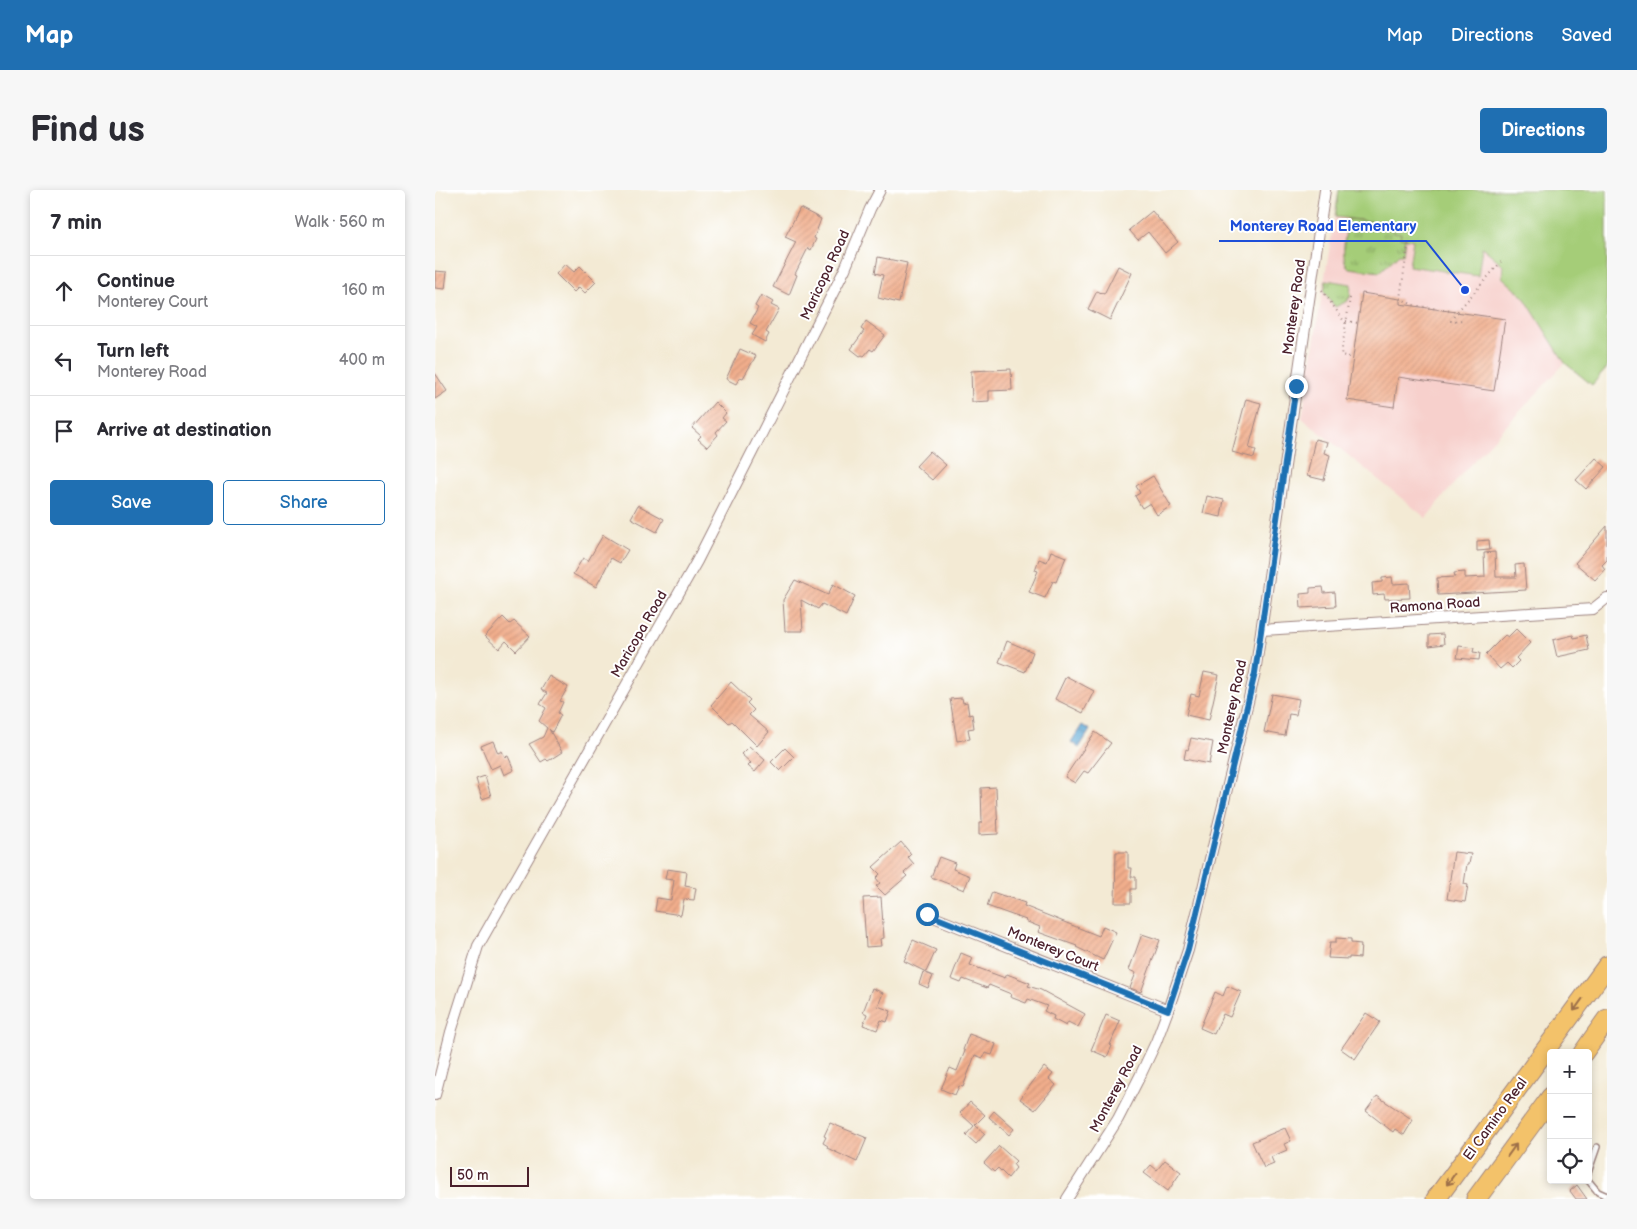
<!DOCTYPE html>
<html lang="en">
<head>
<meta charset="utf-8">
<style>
	body { margin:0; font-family:"Balsamiq Sans",sans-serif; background:#f7f7f7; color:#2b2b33 }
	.controls { position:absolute; right:15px; bottom:15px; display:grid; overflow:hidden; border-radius:5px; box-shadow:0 2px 8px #0003 }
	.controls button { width:45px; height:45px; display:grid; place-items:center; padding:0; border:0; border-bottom:1px solid #e1e1e2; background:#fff; color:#2b2b33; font:25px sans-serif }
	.scale { position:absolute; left:15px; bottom:12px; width:79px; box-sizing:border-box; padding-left:5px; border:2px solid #4a1f2b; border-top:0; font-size:14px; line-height:18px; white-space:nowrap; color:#4a1f2b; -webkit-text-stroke:4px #fff; paint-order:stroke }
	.stop { position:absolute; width:15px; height:15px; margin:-11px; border:4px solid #1f6fb2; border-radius:50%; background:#fff }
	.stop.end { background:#1f6fb2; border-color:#fff; box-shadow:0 1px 5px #0008 }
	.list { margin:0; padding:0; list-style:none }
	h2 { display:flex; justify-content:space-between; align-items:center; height:65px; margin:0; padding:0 20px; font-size:21px }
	h2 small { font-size:16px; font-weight:400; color:#7c7c81 }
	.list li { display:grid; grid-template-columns:32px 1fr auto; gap:15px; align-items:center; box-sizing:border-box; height:70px; padding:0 20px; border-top:1px solid #e1e1e2 }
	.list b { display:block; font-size:19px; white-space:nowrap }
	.list p { margin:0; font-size:16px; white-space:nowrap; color:#7c7c81 }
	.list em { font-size:16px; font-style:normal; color:#7c7c81 }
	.actions { display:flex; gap:10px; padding:15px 20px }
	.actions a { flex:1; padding:11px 0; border:1px solid #1f6fb2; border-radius:5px; text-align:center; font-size:18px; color:#1f6fb2 }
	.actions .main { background:#1f6fb2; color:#fff }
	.icon { flex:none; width:28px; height:28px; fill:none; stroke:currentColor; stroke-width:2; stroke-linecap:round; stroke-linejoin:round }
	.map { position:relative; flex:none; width:1172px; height:1009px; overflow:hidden; border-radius:5px }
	header { display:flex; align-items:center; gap:30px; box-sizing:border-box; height:70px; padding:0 25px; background:#1f6fb2; color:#fff }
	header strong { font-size:24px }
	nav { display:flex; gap:28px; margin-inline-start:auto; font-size:18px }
	.intro { display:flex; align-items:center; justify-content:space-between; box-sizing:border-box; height:120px; padding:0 30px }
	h1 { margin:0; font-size:35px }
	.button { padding:12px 22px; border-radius:5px; background:#1f6fb2; color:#fff; font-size:18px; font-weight:700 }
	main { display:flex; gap:30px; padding:0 30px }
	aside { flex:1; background:#fff; border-radius:5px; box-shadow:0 2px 8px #0003 }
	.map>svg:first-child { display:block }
</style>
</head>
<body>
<header>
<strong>Map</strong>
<nav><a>Map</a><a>Directions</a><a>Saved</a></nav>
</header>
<div class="intro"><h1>Find us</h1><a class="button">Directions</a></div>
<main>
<aside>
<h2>7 min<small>Walk · 560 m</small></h2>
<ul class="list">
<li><svg class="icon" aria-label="ahead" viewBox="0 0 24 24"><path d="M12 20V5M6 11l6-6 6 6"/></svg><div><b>Continue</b><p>Monterey Court</p></div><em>160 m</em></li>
<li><svg class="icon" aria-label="left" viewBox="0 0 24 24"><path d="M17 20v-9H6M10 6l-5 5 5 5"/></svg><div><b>Turn left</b><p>Monterey Road</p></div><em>400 m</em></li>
<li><svg class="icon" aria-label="arrive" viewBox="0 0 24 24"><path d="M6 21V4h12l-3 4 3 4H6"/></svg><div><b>Arrive at destination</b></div></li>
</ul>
<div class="actions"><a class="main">Save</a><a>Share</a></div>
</aside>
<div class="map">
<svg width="1172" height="1009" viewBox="0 0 1172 1009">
	<defs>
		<pattern id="park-tufts" width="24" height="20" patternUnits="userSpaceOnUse" patternTransform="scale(1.25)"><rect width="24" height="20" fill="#a5cd78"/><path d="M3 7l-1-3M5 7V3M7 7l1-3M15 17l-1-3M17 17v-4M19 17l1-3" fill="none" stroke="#88a663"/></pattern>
		<pattern id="water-waves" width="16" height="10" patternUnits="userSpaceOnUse" patternTransform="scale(1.25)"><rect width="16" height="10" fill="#5ca7d4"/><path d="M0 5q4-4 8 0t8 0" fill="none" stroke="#4e87ac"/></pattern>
		<pattern id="building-hatch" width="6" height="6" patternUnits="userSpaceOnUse" patternTransform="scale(1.25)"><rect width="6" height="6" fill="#f1ae8c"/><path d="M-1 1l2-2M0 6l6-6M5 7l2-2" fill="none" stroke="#d09579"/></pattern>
	</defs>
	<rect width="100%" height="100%" fill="#fff"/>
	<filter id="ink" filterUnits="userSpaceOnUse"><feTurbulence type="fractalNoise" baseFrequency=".02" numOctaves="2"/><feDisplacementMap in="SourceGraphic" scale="10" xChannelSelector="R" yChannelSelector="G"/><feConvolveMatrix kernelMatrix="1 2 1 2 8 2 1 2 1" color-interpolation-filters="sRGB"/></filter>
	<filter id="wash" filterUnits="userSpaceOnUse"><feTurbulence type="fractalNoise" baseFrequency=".0096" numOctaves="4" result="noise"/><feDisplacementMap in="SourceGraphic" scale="20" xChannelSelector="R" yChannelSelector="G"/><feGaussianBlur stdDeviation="1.12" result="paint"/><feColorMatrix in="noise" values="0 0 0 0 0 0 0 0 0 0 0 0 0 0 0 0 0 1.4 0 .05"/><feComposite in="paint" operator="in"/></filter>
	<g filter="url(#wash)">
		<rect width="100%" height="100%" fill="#f3ead4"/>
		<!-- built -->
		<polygon fill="#f7d0cc" points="904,0 1172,0 1172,178 1157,195 1130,173 1031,279 991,328 867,228"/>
		<!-- grass -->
		<polygon fill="#a5cd78" stroke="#787652" points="904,0 1172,0 1172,178 1157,195 1130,173 1089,107 1067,87 1068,75 1047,57 1043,86 974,76 978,50 965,48 958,42 958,34 900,27"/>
		<!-- park -->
		<g fill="url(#park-tufts)" stroke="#787652">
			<path d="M913,29L959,34L958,42L966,43L965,48L970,49L968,64H964L945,82L914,78C904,69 911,42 913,29Z"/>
			<polygon points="891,90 916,94 915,108 913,108 913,111 900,117 889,102"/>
		</g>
		<!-- water -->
		<polygon fill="url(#water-waves)" stroke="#536380" points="647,535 655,540 644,558 636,552"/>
		<g id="blocks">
			<!-- building -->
			<g fill="url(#building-hatch)">
				<polygon points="365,18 386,29 379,48 381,49 376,60 373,58 360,84 362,85 354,105 338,97 361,52 350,47"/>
				<polygon points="717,21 743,52 730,63 713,42 703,50 694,40"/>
				<polygon points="443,67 472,73 464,113 443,108 448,85 440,83"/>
				<polygon points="130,74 139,82 145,76 161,92 150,103 144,97 139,102 121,84"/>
				<polygon points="683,76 697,83 675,130 653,119 662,101 669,104"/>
				<polygon points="0,81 12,82 10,99 0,98"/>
				<polygon points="927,103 965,109 965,114 1070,129 1059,201 963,187 959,217 912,210"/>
				<polygon points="326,105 338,112 336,115 344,119 331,142 334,144 330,152 317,145 322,137 315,133 323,118 320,116"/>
				<polygon points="431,131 450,145 438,161 435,159 429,166 427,165 425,166 416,159 429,141 426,139"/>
				<polygon points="305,159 321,166 308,188 305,187 301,194 291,189"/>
				<polygon points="576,179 577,200 554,201 554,211 537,212 536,181"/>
				<polygon points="0,183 12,201 0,209"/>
				<polygon points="811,209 826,213 814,258 821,260 819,268 797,262"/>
				<polygon points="280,212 291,223 287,228 291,231 281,242 283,245 272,257 263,249 266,246 257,238"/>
				<polygon points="880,249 892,252 889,263 895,265 889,290 872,286"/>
				<polygon points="495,261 511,275 497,290 481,276"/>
				<polygon points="1161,268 1171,277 1151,299 1141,290"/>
				<polygon points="718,286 736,316 722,325 715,313 707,318 700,306 705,303 701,296"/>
				<polygon points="772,306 789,310 786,327 768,323"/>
				<polygon points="203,315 229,329 222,342 196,328"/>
				<polygon points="1172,336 1172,370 1167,375 1170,379 1160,390 1140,373"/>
				<polygon points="168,345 193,360 185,373 176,368 161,397 138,384 148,368 153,371"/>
				<polygon points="1054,350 1055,360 1042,361 1042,351"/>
				<polygon points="616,361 631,367 621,392 618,391 610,408 594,402 603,381 600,380 604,369 612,372"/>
				<polygon points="1060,362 1061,387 1081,387 1080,375 1089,374 1091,400 1003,405 1002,388 1020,387 1019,383 1030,382 1030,388 1050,387 1049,363"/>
				<polygon points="957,387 958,394 974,393 975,408 950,409 949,404 938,405 937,393 947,392 947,388"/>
				<polygon points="360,390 393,405 398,394 420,406 411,426 387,414 383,419 366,410 368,441 350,441 348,410"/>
				<polygon points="888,397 889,403 900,402 901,416 866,418 865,404 875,403 875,398"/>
				<polygon points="68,427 75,434 79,431 95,446 81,461 71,451 64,459 50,446"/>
				<polygon points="1081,439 1095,453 1081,468 1084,471 1077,478 1072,473 1065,479 1051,464 1070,445 1073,447"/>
				<polygon points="1008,444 1009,454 994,456 994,445"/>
				<polygon points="1138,445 1139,448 1151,445 1154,460 1122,467 1118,450"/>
				<polygon points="572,451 598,462 590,482 564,472"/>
				<polygon points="1024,456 1039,458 1038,462 1045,463 1044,470 1022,468"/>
				<polygon points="769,482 784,485 774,530 751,525 756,504 764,506"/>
				<polygon points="114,486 133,497 125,511 128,512 123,523 126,525 117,542 114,539 127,562 113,571 111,569 106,572 94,554 108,547 112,538 104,531 111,518 105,514 112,503 106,500"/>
				<polygon points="631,486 659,501 648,523 620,509"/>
				<polygon points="296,492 315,510 312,513 319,520 314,525 334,542 322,556 297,531 294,533 276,515"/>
				<polygon points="837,504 864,509 861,525 854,524 850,546 829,542"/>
				<polygon points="527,508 528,513 532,512 534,525 537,524 539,538 533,539 535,549 522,551 515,509"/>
				<polygon points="660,542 676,553 653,583 649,581 640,593 630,587"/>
				<polygon points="756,548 778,552 774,574 749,569 751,559 753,560"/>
				<polygon points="58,551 63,563 67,561 70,567 73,566 79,580 69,585 65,575 56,579 46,556"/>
				<polygon points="314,556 330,570 320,582 313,576 316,573 306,564"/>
				<polygon points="350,558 359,567 345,581 336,572"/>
				<polygon points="50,586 56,606 47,609 41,589"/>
				<polygon points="561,597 563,644 544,645 544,633 547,633 546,598"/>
				<polygon points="466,652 476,664 473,667 479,674 469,683 472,686 450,705 441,696 445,693 441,688 445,684 438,677"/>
				<polygon points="681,662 693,662 693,678 697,678 696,687 701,687 701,699 696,699 696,713 680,713"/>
				<polygon points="1019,662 1036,664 1034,674 1032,674 1029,694 1033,695 1030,712 1012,709"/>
				<polygon points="504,667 520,673 518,679 535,686 529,700 496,687"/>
				<polygon points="232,679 252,682 250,696 261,698 259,710 249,709 246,725 220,721 222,708 236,710 239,690 230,689"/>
				<polygon points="557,702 590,713 589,716 664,746 668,736 681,742 668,770 641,757 642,756 603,742 605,737 590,731 591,730 552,716"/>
				<polygon points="446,707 449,748 445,749 446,756 431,757 428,708"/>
				<polygon points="707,744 725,750 706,802 695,798 701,783 694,780"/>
				<polygon points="901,748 916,749 916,753 926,754 925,768 914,767 914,769 893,768 895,752 901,752"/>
				<polygon points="478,750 501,760 491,782 469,771"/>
				<polygon points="526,763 538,768 535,775 570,788 572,784 595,793 593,796 606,800 650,824 643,837 633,832 631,836 618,829 619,826 609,821 612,816 593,809 591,813 575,807 576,804 554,795 552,798 528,789 526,793 516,789"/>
				<polygon points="488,782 498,786 493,798 484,794"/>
				<polygon points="792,796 806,802 795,827 788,824 779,844 765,838 780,802 788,806"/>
				<polygon points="437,798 448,803 443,816 456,821 452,832 446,830 442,840 428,835 432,824 428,822"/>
				<polygon points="931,823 945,832 920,869 906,859"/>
				<polygon points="671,825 685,831 675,855 677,856 672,867 656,860"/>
				<polygon points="534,844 561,854 557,865 550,863 548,868 540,865 528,897 524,896 520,905 506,899 515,878 522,881 530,861 528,860"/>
				<polygon points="609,877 618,884 614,889 621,895 600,920 585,909"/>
				<polygon points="942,906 978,930 969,945 960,939 958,942 931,921"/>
				<polygon points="535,912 550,925 540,935 550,944 541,954 531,945 539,936 525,923"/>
				<polygon points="559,921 579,939 574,945 554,927"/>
				<polygon points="395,933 432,948 422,972 392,958 393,956 388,953 391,947 389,946"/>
				<polygon points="850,938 856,951 849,954 852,960 836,967 839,974 829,978 817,952"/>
				<polygon points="564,956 581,971 578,974 581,978 573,988 563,978 559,982 549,973"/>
				<polygon points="730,970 746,982 733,1001 709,983 716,975 722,980"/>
				<polygon points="1142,995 1152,1009 1141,1009 1135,1001"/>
			</g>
		</g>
	</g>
	<g filter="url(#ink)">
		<use href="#blocks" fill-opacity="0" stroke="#9e8480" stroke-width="1"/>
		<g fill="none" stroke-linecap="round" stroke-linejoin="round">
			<defs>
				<g id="service">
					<polyline points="1153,983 1162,957"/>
					<polyline points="1153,990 1163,1002 1172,1006"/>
				</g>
				<g id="minor">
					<polyline points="827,440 1158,419 1172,408"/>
					<polyline points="491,724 733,820"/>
					<polyline points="0,905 16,842 43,756 262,371 410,79 435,19 445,0"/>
					<polyline points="632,1009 683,929 705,886 721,852 733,820 753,760 820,483 890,0"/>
				</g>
				<g id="motorway">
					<polyline points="1148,863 1172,829"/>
					<polyline points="1001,1009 1172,776"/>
					<polyline points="1041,1009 1116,907"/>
				</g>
			</defs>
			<!-- service casing -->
			<use href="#service" stroke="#9e8480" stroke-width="8"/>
			<!-- minor casing -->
			<use href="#minor" stroke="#9e8480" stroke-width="12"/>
			<!-- motorway casing -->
			<use href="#motorway" stroke="#9e8480" stroke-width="21"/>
			<!-- path -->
			<g stroke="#9e8480" stroke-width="2" stroke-dasharray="1 4" stroke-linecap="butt">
				<polyline points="974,49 965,108 978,115 1022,122 1066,72"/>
				<polyline points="887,100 911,134"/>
				<polyline points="915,108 906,165 918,168"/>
				<polyline points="1022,122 1016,131 1030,130"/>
				<polyline points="911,131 923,133"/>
			</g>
			<!-- service -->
			<use href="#service" stroke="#fff" stroke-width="5"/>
			<!-- minor -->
			<use href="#minor" stroke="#fff" stroke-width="10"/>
			<!-- motorway -->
			<use href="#motorway" stroke="#f3c26a" stroke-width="19"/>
		</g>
		<!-- one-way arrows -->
		<defs><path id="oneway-shaft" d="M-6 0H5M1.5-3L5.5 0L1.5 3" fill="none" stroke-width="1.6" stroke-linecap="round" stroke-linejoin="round" transform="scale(1.25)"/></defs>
		<g stroke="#9e704a">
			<use href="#oneway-shaft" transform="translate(1143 815) rotate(126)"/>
			<use href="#oneway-shaft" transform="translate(1077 960) rotate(-54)"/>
			<use href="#oneway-shaft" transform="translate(1016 989) rotate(126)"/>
		</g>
	</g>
	<g fill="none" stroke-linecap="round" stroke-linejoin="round" filter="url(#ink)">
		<!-- route -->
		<polyline stroke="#1f6fb2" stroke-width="6" points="492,724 733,820 753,760 820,483 861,196"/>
	</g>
	<g text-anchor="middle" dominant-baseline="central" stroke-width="4" stroke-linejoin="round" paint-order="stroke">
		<!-- street labels -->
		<g font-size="14" fill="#4a1f2b" stroke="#fff">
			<text transform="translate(390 85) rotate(-65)">Maricopa Road</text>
			<text transform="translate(859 117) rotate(-82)">Monterey Road</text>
			<text transform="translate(1000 415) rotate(-4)">Ramona Road</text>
			<text transform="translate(204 444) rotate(-60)">Maricopa Road</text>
			<text transform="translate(797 517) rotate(-78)">Monterey Road</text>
			<text transform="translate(618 759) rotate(22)">Monterey Court</text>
			<text transform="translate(681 899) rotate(-62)">Monterey Road</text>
			<text transform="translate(1060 929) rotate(-54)">El Camino Real</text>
		</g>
	</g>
	<!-- callouts -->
	<path fill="none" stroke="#1d4ed8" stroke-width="2" d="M1030 100L991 51H784"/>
	<circle fill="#1d4ed8" stroke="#fff" stroke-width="2" cx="1030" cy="100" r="5"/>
	<g font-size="15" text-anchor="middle" font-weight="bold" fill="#1d4ed8" stroke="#fff" stroke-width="4" stroke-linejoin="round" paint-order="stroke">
		<text x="888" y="41">Monterey Road Elementary</text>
	</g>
</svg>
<div class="controls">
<button>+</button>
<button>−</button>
<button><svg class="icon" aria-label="locate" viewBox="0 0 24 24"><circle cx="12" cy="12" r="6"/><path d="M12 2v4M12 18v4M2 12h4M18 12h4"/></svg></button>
</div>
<div class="scale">50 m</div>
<div class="stop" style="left:492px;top:724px"></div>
<div class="stop end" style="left:861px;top:196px"></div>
</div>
</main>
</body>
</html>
